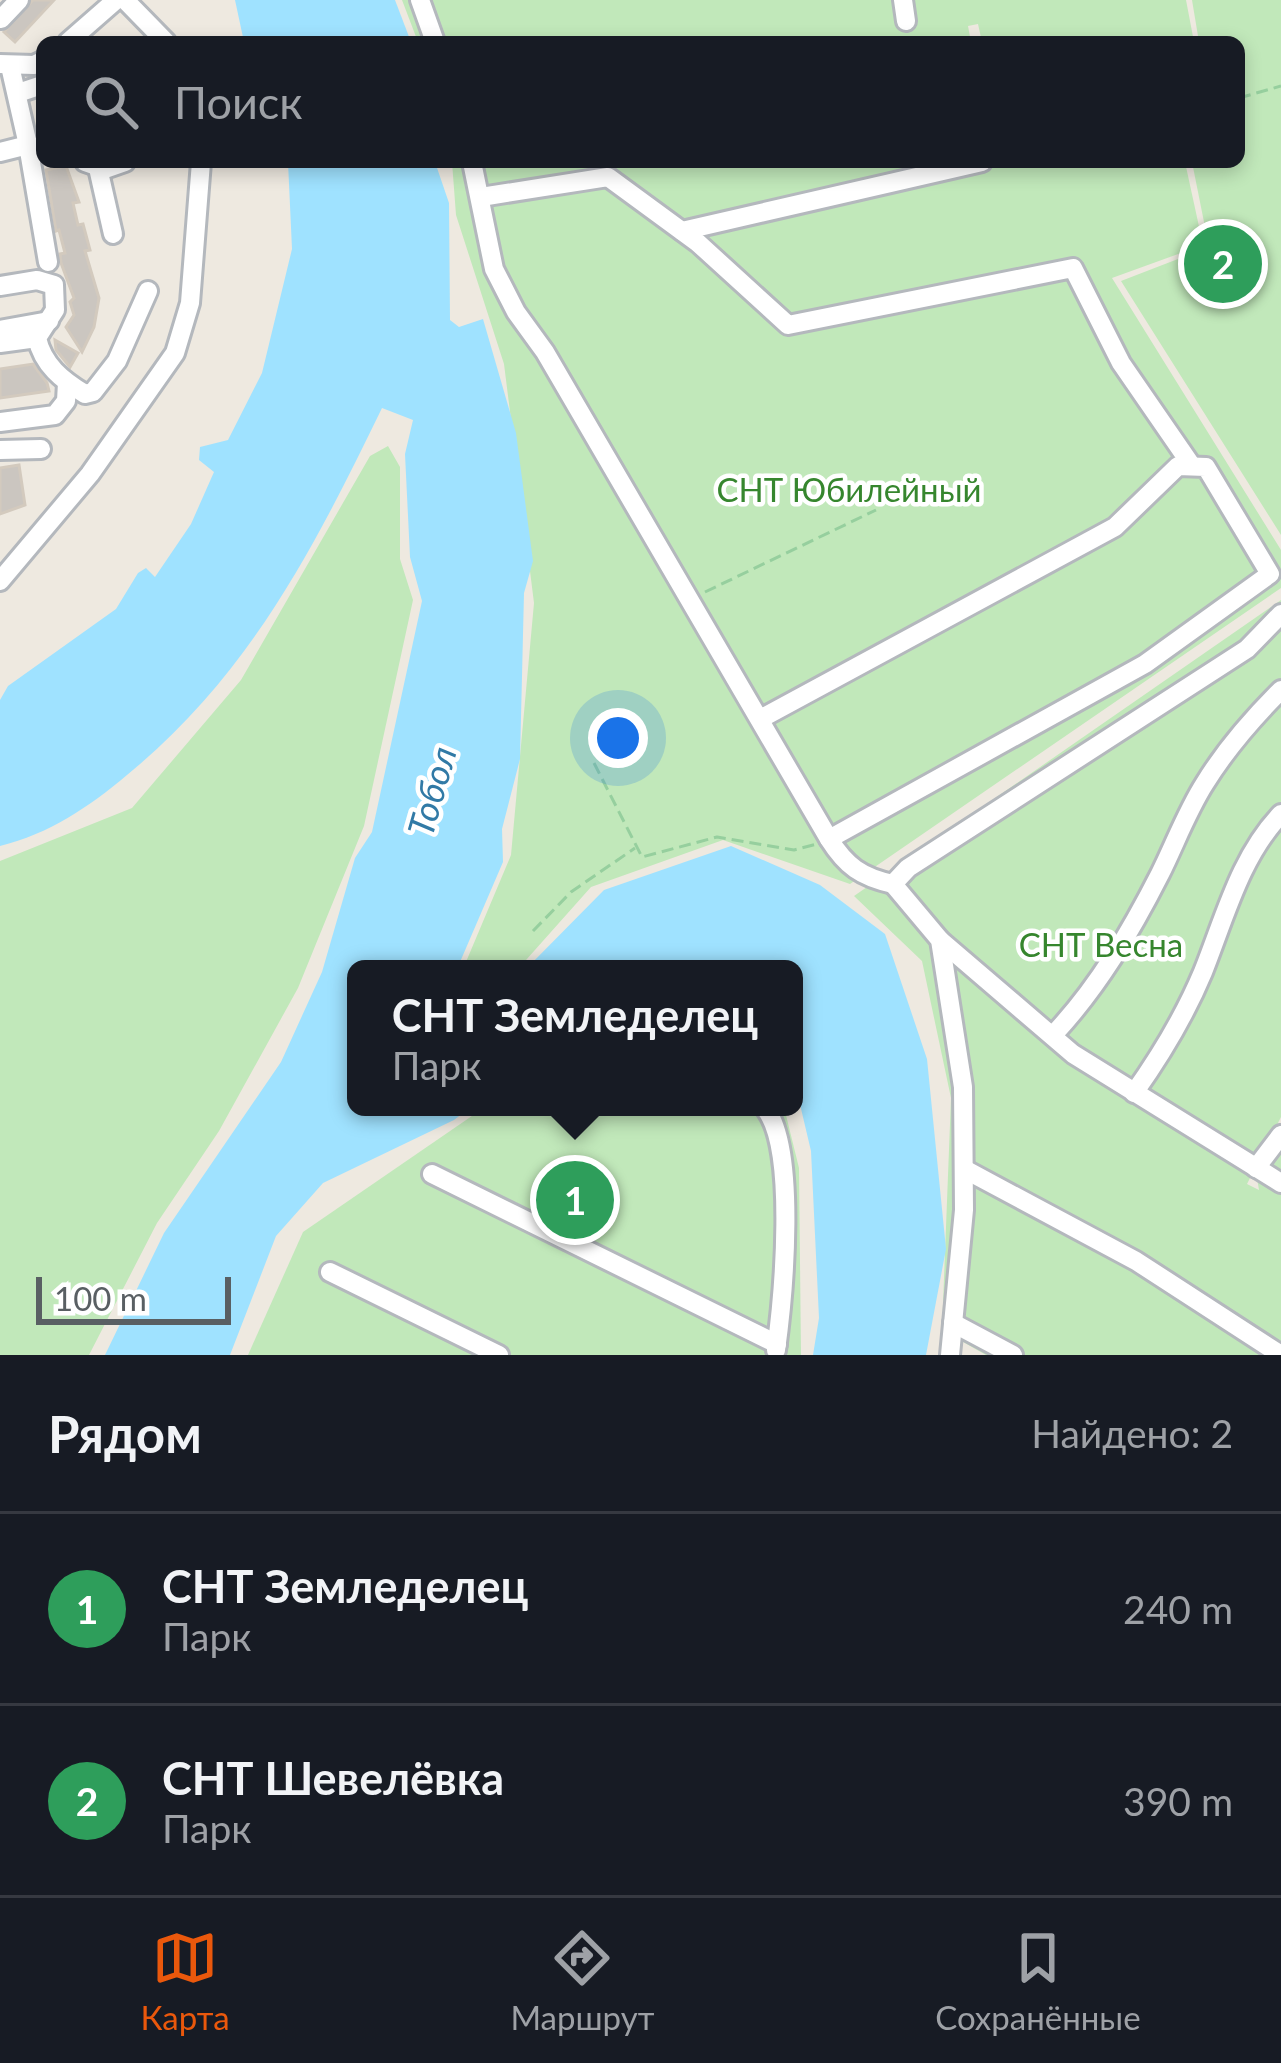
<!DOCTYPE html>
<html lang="ru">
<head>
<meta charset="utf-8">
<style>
	body { margin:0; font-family:Lato,sans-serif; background:#242831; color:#f1f3f6 }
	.scale { position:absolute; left:36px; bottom:30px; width:195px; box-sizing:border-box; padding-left:12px; border:6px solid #595f63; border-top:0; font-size:33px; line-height:42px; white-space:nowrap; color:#595f63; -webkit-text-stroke:9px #fff; paint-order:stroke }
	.you { position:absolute; left:618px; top:738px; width:42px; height:42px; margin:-30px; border:9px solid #fff; border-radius:50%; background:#1a73e8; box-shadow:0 0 0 18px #1a73e833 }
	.badge { display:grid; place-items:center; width:78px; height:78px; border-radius:50%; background:#ea580c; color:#fff; font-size:39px; font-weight:700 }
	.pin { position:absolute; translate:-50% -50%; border:6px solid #fff; box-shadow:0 3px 12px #0006 }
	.popup { position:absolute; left:347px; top:960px; width:456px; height:156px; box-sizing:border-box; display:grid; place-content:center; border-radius:18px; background:#171b24; filter:drop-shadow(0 3px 9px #0005); font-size:39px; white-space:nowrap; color:#9ea1a6 }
	.popup b { font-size:45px; color:#f1f3f6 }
	.popup::after { content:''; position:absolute; left:50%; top:100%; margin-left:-24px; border:24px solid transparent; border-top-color:#171b24 }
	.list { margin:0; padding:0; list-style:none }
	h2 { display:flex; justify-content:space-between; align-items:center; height:156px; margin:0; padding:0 48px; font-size:51px }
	h2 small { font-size:39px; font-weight:400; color:#9ea1a6 }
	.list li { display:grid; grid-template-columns:78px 1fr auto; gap:36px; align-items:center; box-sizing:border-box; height:192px; padding:0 48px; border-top:3px solid #363941 }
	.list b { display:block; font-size:45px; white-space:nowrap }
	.list p { margin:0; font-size:39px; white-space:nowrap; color:#9ea1a6 }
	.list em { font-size:39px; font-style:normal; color:#9ea1a6 }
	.icon { flex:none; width:66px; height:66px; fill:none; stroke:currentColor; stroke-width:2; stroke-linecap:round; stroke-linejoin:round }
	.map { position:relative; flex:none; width:1281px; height:1355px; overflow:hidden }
	.search { position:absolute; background:#171b24; box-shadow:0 6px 18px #0003; left:36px; right:36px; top:36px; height:132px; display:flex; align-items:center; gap:30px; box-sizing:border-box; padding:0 42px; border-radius:18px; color:#9ea1a6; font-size:45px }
	.sheet { height:540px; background:#171b24 }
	nav { display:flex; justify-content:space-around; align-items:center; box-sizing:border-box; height:168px; border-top:3px solid #363941; background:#171b24; font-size:33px; color:#9ea1a6 }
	nav a { display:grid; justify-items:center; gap:6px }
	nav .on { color:#ea580c }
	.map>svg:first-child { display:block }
</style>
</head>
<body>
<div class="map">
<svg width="1281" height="1355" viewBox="0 0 1281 1355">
	<rect width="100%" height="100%" fill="#eee9e0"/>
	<!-- green -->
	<g fill="#c1e8ba">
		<polygon points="402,0 1186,0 1194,42 982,42 978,24 968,26 971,42 418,42"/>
		<polygon points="1192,0 1281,0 1281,535 1121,281 1209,247 1192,162 1239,162 1239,42 1199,42"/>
		<polygon points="452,162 1185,162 1203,245 1112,278 1281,550 1281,588 850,884 723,840 591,887 518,969 463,969 511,855 534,603 504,364 456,215"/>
		<polygon points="388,446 400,467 400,559 413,600 364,826 298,988 219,1131 157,1223 89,1355 0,1355 0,861 132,808 241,680 370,456"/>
		<polygon points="1281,600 1281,1117 1247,1184 1259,1190 1257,1178 1281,1127 1281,1355 986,1355 942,1330 951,1098 922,961 854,896"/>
		<polygon points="485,1107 784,1107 799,1168 801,1355 248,1355 303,1232"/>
	</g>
	<!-- water -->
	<g fill="#9fe2ff">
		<polygon points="235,0 395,0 411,42 244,42"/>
		<path d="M288,162H435L449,203L450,320L459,327L483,319L516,433L533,561L524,593L520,759L502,829L503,862L457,969H356V1107H471L454,1120L323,1183L276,1236L230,1355H105L164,1233L281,1062L322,972L355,858L372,832L422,601L410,557L405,454L413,420L382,408C314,548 250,674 127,775C89,807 49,834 0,846V700L8,686L116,609L138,573L146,568L155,577L191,524L214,472L199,460L200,447L228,440L262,373L292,249Z"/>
		<polygon points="731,846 820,885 885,934 927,1059 946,1249 926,1355 813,1355 819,1318 811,1151 794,1079 794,969 526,969 604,890"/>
	</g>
	<!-- building -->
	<g fill="#cbc6c0" stroke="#d3cabe" stroke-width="3">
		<polygon points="33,0 54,0 15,42 4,32"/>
		<polygon points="66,166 79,202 73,203 78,225 83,224 90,250 85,251 99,298 94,327 82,352 66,327 74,315 70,302 74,298 61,263 60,254 65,253 59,230 56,231 46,170"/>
		<polygon points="55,340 78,353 70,367 56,350"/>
		<polygon points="33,364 47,383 49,391 0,398 0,369"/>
		<polygon points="19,465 25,505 0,514 0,468"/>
	</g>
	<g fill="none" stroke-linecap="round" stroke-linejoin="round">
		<defs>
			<g id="minor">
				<polyline points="125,0 166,42"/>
				<polyline points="420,0 435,42"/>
				<polyline points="903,0 906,21"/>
				<polyline points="1,19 19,0"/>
				<polyline points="68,42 116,0"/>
				<polyline points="0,64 34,65 42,61"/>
				<polyline points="10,66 28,145 42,149"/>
				<polyline points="18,93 42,85"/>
				<polyline points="0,152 28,145 48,262"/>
				<polyline points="85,162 105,169 125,162"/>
				<path d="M472,162L494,269L516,312L545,352L829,839C846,866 861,877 893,884L908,868L1247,649L1281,614"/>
				<polyline points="98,168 113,234"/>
				<polyline points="481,197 608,177 698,243 788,325 1073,268 1121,363 1192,466"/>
				<polyline points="682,231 982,162"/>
				<path d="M0,286L37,280L54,285L55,310L37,338C43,365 62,380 85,394L93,392L117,361L148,291"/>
				<polyline points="0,330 49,321"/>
				<polyline points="0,343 37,338"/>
				<polyline points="0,422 55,415 66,401 67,383"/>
				<polyline points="0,450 41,449"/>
				<polyline points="0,581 90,474 175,353 190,303 201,162"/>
				<polyline points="760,719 1115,527 1178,466 1206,467 1270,574 1145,664 829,839"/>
				<polyline points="893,884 940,940 963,1087 964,1210 950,1355"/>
				<polyline points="940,940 1073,1054 1281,1183"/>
				<path d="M1054,1034C1098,987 1131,931 1160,874C1175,844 1187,811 1205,783C1226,749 1253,718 1281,690"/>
				<path d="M1134,1093C1161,1055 1185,1015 1203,972C1225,917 1240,857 1281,814"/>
				<path d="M764,1107C798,1146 783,1299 776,1350"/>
				<polyline points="1256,1168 1281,1135"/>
				<polyline points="966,1170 1136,1261 1281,1355"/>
				<polyline points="432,1174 777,1344"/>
				<polyline points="330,1272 499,1355"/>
				<polyline points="953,1323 1013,1355"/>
			</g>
		</defs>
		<!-- minor casing -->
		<use href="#minor" stroke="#b4b8bd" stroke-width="24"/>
		<!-- path -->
		<g stroke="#96cf9e" stroke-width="3" stroke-dasharray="12 6" stroke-linecap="butt">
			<polyline points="1239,98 1281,86"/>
			<polyline points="705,592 876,510"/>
			<polyline points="594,763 642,857 717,837 794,850 817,844"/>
			<polyline points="533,931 571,892 635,848"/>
		</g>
		<!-- minor -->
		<use href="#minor" stroke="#fff" stroke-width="18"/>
	</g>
	<g text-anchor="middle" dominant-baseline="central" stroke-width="9" stroke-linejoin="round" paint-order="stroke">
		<!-- park labels -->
		<g font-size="33" fill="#36862e" stroke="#fff">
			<text x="849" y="489">СНТ Юбилейный</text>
			<text x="1101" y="944">СНТ Весна</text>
		</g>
		<!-- water labels -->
		<g font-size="36" font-style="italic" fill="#317aa6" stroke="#fff">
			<text transform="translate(431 791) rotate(-74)">Тобол</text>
		</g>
	</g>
</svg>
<div class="scale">100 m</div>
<div class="you"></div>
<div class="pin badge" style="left:575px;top:1200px;background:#2e9e5b">1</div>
<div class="popup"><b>СНТ Земледелец</b>Парк</div>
<div class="pin badge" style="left:1223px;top:264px;background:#2e9e5b">2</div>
<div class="search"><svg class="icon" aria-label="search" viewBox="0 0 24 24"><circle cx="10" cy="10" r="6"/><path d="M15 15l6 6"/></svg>Поиск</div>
</div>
<section class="sheet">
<h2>Рядом<small>Найдено: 2</small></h2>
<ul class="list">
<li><span class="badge" style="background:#2e9e5b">1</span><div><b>СНТ Земледелец</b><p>Парк</p></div><em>240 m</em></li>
<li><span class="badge" style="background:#2e9e5b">2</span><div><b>СНТ Шевелёвка</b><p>Парк</p></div><em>390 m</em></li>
</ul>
</section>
<nav>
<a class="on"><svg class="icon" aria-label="map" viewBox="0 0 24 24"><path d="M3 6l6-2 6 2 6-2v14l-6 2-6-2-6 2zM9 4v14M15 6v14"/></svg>Карта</a>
<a><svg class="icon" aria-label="directions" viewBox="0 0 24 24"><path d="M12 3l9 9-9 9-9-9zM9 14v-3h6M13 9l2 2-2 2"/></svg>Маршрут</a>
<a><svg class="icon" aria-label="saved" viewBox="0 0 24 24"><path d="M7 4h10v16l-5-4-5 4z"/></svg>Сохранённые</a>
</nav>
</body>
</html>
